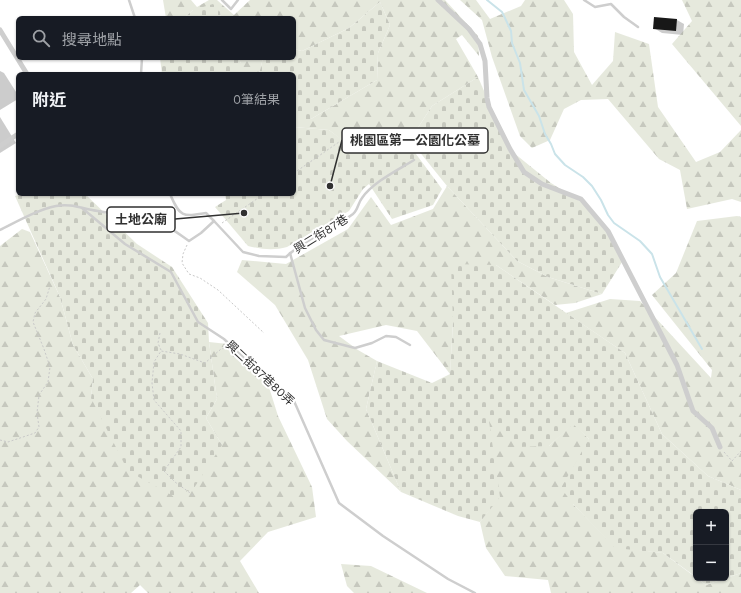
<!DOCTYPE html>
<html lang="zh-TW">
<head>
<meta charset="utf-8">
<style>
	body { margin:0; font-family:"Work Sans","Noto Sans TC",sans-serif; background:#242831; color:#f1f3f6 }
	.controls { position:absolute; right:12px; bottom:12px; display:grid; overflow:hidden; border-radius:6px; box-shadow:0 1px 3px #0004 }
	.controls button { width:36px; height:36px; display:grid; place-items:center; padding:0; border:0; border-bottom:1px solid #363941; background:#171b24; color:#f1f3f6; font:20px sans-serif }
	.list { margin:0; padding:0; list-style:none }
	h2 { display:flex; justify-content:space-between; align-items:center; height:52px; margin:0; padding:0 16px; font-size:17px }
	h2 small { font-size:13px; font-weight:400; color:#9ea1a6 }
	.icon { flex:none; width:22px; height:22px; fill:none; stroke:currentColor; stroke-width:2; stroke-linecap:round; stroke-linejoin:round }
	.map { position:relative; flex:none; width:741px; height:593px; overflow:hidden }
	.search { position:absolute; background:#171b24; box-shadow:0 1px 3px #0004; left:16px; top:16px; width:280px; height:44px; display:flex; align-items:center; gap:10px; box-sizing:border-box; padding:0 14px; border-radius:6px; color:#9ea1a6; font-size:15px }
	.panel { position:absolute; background:#171b24; box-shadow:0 1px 3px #0004; left:16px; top:72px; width:280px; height:124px; border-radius:6px }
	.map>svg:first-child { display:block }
</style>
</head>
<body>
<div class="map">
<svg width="741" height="593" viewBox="0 0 741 593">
	<defs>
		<pattern id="forest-firs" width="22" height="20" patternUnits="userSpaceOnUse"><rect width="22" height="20" fill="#e6e9dd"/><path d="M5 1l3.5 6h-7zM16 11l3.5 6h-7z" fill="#c6c8be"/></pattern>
		<pattern id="cemetery-stones" width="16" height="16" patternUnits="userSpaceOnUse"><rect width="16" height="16" fill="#e6e9dd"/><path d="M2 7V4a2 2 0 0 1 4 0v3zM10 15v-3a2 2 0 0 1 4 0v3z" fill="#c6c8be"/></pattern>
	</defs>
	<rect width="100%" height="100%" fill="#fff"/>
	<!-- forest -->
	<g fill="url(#forest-firs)">
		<polygon points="163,0 191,0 197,7 209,0 217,0 234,15 250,0 445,0 478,36 479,56 462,35 456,39 478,77 432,106 410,140 401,146 352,148 329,130 294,127 294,119 311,119 377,80 378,53 390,25 380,2 349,28 302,51 294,49 294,18 221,18 220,12 193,10 184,18 166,18"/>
		<polygon points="460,0 476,0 490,19 521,6 525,0 564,0 573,14 574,52 592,85 613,61 615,32 649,44 658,107 696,162 720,152 741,130 741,202 732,199 687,209 680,170 659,159 608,99 581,100 564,109 550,140 532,148 520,136 492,57 482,20"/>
		<polygon points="682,0 741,0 741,126 672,44 692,21"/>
		<polygon points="238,58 263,58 259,74 241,74 241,63"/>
		<polygon points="447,186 517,261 548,277 602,294 575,303 555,305 496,265 453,322 450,374 417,331 386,325 339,336 358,350 377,361 366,409 401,492 347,441 327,419 308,360 275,305 237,272 242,260 286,264 348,229 371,197 391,225 433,209"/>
		<polygon points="737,216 741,217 741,490 708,476 662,434 625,353 566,313 610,299 640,301 711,378 712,370 652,295 676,273 697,221"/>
		<polygon points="22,229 30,232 60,297 73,345 93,379 91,398 222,445 206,418 217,399 209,342 237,345 268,384 278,416 312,487 316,517 268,532 240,561 259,593 148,593 140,585 131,593 0,593 0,246"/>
		<polygon points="487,413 549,446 573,423 589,439 573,504 615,547 663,553 706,585 741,573 741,593 551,593 548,580 505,576 486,548 480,522 499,497"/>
		<polygon points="341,564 371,566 427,593 354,593 347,586"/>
	</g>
	<!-- cemetery -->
	<g fill="url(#cemetery-stones)">
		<polygon points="380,2 390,25 378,53 377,80 311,119 294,119 294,74 259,74 263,58 294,58 294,49 302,51 349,28"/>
		<polygon points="213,4 220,12 221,18 184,18 193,10"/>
		<polygon points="160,58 238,58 241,63 241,74 162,74"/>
		<polygon points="478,77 509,149 551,183 591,208 624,259 602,294 548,277 517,261 447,186 410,140 432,106"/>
		<path d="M294,127L329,130L352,147L401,146L413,150L442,189L433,205L392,219L369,184L363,189L349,211L287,247C273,251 261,249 248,246L215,207L226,200L225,194H294Z"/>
		<polygon points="22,194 85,194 137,244 172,267 208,323 209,342 217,399 206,418 222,445 194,488 175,497 128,471 91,398 93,379 73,345 60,297 15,196"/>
		<polygon points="451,264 496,265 625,353 662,434 708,476 741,490 741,573 706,585 697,578 726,578 726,512 696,512 696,577 663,553 615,548 573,504 561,488 589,439 573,424 549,446 518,447 488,414 500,497 480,522 458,516 401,492 366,409 377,361 432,383 450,374 453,322"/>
	</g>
	<!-- shadow -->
	<g fill="#0003">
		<polygon points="677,20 684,24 683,35 662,33 654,28"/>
		<polygon points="0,71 4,73 18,95 18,99 0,110"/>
		<polygon points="0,117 16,143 0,153"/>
	</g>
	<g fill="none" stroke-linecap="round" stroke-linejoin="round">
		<!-- stream -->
		<polyline stroke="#cae3e9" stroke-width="2" points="487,0 502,12 505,18 511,31 512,43 520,63 524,90 539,116 545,134 551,144 555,154 565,165 583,177 592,186 601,200 608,215 614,223 640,241 652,254 660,277 702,349"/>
	</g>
	<!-- building -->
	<polygon fill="#181818" points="654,17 677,19 676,31 653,29"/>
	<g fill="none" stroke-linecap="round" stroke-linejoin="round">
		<!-- path -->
		<g stroke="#c8c8c8" stroke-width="1" stroke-dasharray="2 2" stroke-linecap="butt">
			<polyline points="294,173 339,142"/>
			<polyline points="222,223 264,194"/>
			<polyline points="187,245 183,254 182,263 189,274 200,278 218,290 264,333"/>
			<polyline points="160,333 158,343 161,350"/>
			<polyline points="0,440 8,442 35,433 39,427 37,413 39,395 48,382 50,367 44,349 33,322 35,313 46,299 50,286"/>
			<polyline points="724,452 732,461 741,451"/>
			<polyline points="193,495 175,482 164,471 181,447 181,431 154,400 152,383 154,362 161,351 180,354 205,363 221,349 226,348"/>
		</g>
		<!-- lane -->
		<g stroke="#cecece" stroke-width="2.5">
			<polyline points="129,0 135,18"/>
			<polyline points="222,0 231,9 238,0"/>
			<polyline points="584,0 595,7 611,4 624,17 638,27"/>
			<polyline points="141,74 142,58"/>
			<path d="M170,194C180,217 182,217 206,213L214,221"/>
			<polyline points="82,208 125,244 171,272 198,322 224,339 273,386 294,401 339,503 383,536 448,579 475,593"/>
			<path d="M0,230C18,221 37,210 56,206C71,203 83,209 98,211C117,215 139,214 158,222C169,226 179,234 189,241L201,233L214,221L243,252L259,256L286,257C306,238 332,230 353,214C358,210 358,203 362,198C373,182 398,170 414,160"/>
			<polyline points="290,253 305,308 316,330 324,340 355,348 372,343 386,336 396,337 410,345"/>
		</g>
		<!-- street -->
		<g stroke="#cecece" stroke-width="5">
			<polyline points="438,0 469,29 480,44 485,61 487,98 489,107 510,149 524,172 542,184 581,199 608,231 677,365 693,411 712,428 720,447"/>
			<polyline points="0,30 27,74"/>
			<polyline points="0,146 18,134"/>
		</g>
	</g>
	<g text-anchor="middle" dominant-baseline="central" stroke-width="4" stroke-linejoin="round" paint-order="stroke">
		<!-- street labels -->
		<g font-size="12" fill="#313131" stroke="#fff">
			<text transform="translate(321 234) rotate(-32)">興二街87巷</text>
			<text transform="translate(260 373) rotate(43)">興二街87巷80弄</text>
		</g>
	</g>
	<!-- callouts -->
	<path fill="none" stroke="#313131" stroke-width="1.5" d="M330 186L342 140M244 213L175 219"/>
	<g fill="#313131" stroke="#fff" stroke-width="1.5">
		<circle cx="330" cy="186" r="4"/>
		<circle cx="244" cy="213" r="4"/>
	</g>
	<g fill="#fff" stroke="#313131" stroke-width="1.5">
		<rect x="342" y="128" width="146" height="25" rx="4"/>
		<rect x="107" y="207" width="68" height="25" rx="4"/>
	</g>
	<g font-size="13" text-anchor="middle" font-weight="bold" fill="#313131">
		<text x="415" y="145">桃園區第一公園化公墓</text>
		<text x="141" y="224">土地公廟</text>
	</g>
</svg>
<div class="controls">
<button>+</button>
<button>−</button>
</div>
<div class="search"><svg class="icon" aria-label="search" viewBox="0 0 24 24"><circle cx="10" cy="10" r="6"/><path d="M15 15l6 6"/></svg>搜尋地點</div>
<section class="panel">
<h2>附近<small>0筆結果</small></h2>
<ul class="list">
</ul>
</section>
</div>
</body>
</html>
